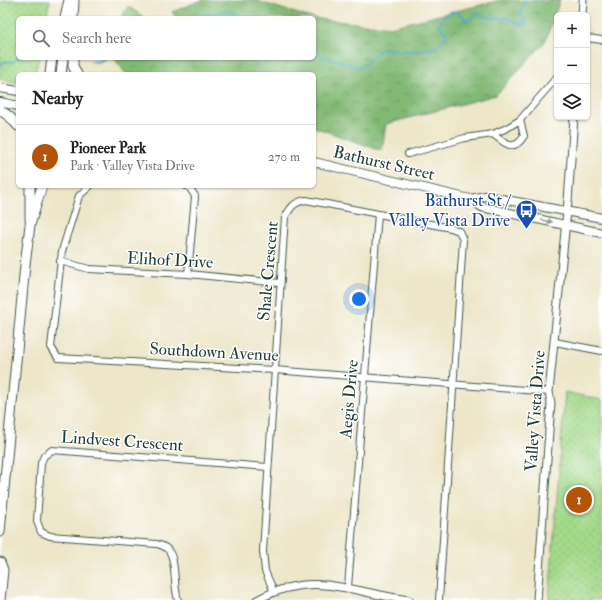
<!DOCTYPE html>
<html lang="en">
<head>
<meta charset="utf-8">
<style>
	body { margin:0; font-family:"IM FELL Double Pica",serif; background:#f6f6f6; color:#222 }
	.controls { position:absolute; right:12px; top:12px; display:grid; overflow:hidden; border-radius:6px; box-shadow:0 1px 3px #0004 }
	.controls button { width:36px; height:36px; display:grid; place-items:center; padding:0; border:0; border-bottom:1px solid #e0e0e0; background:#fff; color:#222; font:20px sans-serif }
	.you { position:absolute; left:359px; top:299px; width:14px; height:14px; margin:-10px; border:3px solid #fff; border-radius:50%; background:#1a73e8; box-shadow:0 0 0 6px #1a73e833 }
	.badge { display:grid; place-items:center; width:26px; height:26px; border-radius:50%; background:#b45309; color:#fff; font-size:13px; font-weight:700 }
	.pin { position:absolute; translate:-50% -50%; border:2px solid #fff; box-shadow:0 1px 4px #0006 }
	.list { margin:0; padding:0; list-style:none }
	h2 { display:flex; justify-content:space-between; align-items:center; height:52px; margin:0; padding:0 16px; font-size:17px }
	h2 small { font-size:13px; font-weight:400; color:#767676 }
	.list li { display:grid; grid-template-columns:26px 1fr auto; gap:12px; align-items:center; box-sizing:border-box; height:64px; padding:0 16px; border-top:1px solid #e0e0e0 }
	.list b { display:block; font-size:15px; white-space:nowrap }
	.list p { margin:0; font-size:13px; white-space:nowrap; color:#767676 }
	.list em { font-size:13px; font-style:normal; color:#767676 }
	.icon { flex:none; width:22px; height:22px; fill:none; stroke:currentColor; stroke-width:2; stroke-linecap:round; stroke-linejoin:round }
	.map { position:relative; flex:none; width:602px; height:600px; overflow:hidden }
	.search { position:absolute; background:#fff; box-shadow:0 1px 3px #0004; left:16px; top:16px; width:300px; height:44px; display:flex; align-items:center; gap:10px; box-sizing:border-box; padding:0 14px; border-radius:6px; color:#767676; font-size:15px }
	.panel { position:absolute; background:#fff; box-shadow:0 1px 3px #0004; left:16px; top:72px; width:300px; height:116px; border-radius:6px }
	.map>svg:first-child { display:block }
</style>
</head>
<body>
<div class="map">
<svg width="602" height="600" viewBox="0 0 602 600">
	<defs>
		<pattern id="forest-crowns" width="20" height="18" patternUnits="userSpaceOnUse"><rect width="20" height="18" fill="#82b975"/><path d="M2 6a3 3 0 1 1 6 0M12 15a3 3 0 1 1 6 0" fill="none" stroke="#6a9861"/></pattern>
		<pattern id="park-dots" width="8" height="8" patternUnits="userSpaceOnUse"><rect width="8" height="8" fill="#a3d989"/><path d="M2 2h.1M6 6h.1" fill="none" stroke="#8cbb77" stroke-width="1.8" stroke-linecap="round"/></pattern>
	</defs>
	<rect width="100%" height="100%" fill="#fff"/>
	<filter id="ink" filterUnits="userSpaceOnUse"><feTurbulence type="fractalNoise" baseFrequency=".025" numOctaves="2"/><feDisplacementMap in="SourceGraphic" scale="8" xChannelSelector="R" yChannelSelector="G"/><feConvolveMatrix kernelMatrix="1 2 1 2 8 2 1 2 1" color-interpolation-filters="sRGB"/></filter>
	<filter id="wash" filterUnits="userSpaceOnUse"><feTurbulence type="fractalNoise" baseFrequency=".012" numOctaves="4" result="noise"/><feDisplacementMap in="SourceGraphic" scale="16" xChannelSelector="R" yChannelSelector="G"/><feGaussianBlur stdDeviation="0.9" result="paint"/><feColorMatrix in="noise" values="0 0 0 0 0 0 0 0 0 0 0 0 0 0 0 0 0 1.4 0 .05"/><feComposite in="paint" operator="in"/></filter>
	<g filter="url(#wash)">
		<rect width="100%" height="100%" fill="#ede6c9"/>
		<!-- forest -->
		<g fill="url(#forest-crowns)" stroke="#507b54">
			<polygon points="202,0 254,0 311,18 390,27 501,0 560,0 545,42 496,95 386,124 382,151 314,127 314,74 126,74 114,58 314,58 314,18 176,18 172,12"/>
			<polygon points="128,6 145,18 121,18"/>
		</g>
		<!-- park -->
		<g fill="url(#park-dots)" stroke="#618b5e">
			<polygon points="5,0 50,0 46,18 18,18 18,58 39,58 35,74 18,74 18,83 0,79 0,4"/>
			<polygon points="565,392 602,400 602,600 549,600"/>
		</g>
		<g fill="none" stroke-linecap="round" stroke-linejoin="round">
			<!-- stream -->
			<g stroke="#45a7c4" stroke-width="2">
				<polyline points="190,18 197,18"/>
				<polyline points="199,18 206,13 210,14 211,18"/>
				<polyline points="218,18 217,12 228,11 247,18"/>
				<path d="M314,50L322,56L360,67L383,48C403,51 438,57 447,33L441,28L439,24L442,19L452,11L460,13L465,19L470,20L478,13C490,21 492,17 505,18C512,18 517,26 525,25L527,22L520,15V11L525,5L524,1L527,0"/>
				<polyline points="91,61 98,62 106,58"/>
				<polyline points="0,64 6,61 12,62 18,58"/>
			</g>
		</g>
	</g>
	<g filter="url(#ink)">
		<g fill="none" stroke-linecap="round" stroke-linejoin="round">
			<defs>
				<g id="minor">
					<polyline points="587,38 602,40"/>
					<path d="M493,134C504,143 514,153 524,136L520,120"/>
					<polyline points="408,154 465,138 493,134 507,128 520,120 557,77"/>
					<polyline points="90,186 79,196 62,251 51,347 58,358 274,370 549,392"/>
					<polyline points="186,186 189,187 195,196 188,274"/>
					<polyline points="60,261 89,269 188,274 280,283"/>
					<polyline points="555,342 602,351"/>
					<polyline points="348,587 378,214"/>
					<path d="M274,592L265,571L263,551L285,217C291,207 294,202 306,200L451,228L459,231L463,240L439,600"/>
					<path d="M178,600C173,586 177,555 166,548C164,546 160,545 157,544L50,536L41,532L37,521L41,463L44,456L52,450L268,467"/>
				</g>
				<g id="tertiary">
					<polyline points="582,15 583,0"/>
					<path d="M257,600C314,569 352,593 409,600"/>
					<polyline points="537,600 551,403 549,392 568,201 574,117"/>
				</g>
				<g id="secondary">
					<polyline points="0,88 18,91"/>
					<polyline points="0,102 18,106"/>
					<polyline points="314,162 470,199 482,207 602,233"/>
					<polyline points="470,199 486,196 602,218"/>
				</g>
				<g id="primary">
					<polyline points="65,18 69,0"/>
					<polyline points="73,18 74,0"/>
					<polyline points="73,58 73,66 77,74"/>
					<polyline points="50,74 52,58"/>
					<polyline points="61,74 63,58"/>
					<polyline points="0,110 10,117 18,126"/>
					<polyline points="30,186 30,220"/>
					<polyline points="0,532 25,265 30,225 42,186"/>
					<polyline points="0,562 3,570 0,600"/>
				</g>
			</defs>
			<!-- minor casing -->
			<use href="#minor" stroke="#3e564a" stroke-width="8"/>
			<!-- tertiary casing -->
			<use href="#tertiary" stroke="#3e564a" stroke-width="9"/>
			<!-- secondary casing -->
			<use href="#secondary" stroke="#3e564a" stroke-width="10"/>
			<!-- primary casing -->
			<use href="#primary" stroke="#3e564a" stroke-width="11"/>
			<!-- minor -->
			<use href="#minor" stroke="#fff" stroke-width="6"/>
			<!-- tertiary -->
			<use href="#tertiary" stroke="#fff" stroke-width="7"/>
			<!-- secondary -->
			<use href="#secondary" stroke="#fff" stroke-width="8"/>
			<!-- primary -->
			<use href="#primary" stroke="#fff" stroke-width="9"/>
		</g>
		<!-- one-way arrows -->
		<defs><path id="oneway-solid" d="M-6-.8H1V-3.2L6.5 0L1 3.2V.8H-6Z"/></defs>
		<use fill="#8f9e9a" href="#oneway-solid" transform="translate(547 221) rotate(12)"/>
	</g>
	<!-- icons -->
	<defs>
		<symbol id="bus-pin" viewBox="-11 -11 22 30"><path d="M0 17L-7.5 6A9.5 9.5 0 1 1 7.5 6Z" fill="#1a4fb4" stroke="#fff"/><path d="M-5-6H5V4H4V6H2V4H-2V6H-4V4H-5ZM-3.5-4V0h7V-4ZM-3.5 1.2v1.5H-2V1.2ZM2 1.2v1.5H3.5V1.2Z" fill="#fff"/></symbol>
	</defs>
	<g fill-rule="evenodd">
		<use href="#bus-pin" x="514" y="198" width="25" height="34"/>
	</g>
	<g text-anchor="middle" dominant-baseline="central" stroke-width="3" stroke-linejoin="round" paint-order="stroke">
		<!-- street labels -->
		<g font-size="17" fill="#1f3d34" stroke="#fff">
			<text transform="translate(384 163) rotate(13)">Bathurst Street</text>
			<text transform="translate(170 260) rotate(3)">Elihof Drive</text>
			<text transform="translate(268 271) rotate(-85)">Shale Crescent</text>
			<text transform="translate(214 352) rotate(3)">Southdown Avenue</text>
			<text transform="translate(349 399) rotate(-85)">Aegis Drive</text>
			<text transform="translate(535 411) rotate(-86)">Valley Vista Drive</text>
			<text transform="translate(122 441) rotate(4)">Lindvest Crescent</text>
		</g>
		<!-- transit labels -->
		<g font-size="17" fill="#164399" stroke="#fff" text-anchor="end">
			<text x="510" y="200">Bathurst St /<tspan x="510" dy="20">Valley Vista Drive</tspan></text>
		</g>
	</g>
</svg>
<div class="controls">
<button>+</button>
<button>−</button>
<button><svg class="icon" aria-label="layers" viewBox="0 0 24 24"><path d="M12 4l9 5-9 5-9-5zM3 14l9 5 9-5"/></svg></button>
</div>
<div class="you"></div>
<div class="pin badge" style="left:579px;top:500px">1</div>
<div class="search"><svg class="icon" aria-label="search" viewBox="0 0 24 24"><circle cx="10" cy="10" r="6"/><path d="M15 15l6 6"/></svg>Search here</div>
<section class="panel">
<h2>Nearby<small></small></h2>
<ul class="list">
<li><span class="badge">1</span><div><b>Pioneer Park</b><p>Park · Valley Vista Drive</p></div><em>270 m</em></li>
</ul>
</section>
</div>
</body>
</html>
